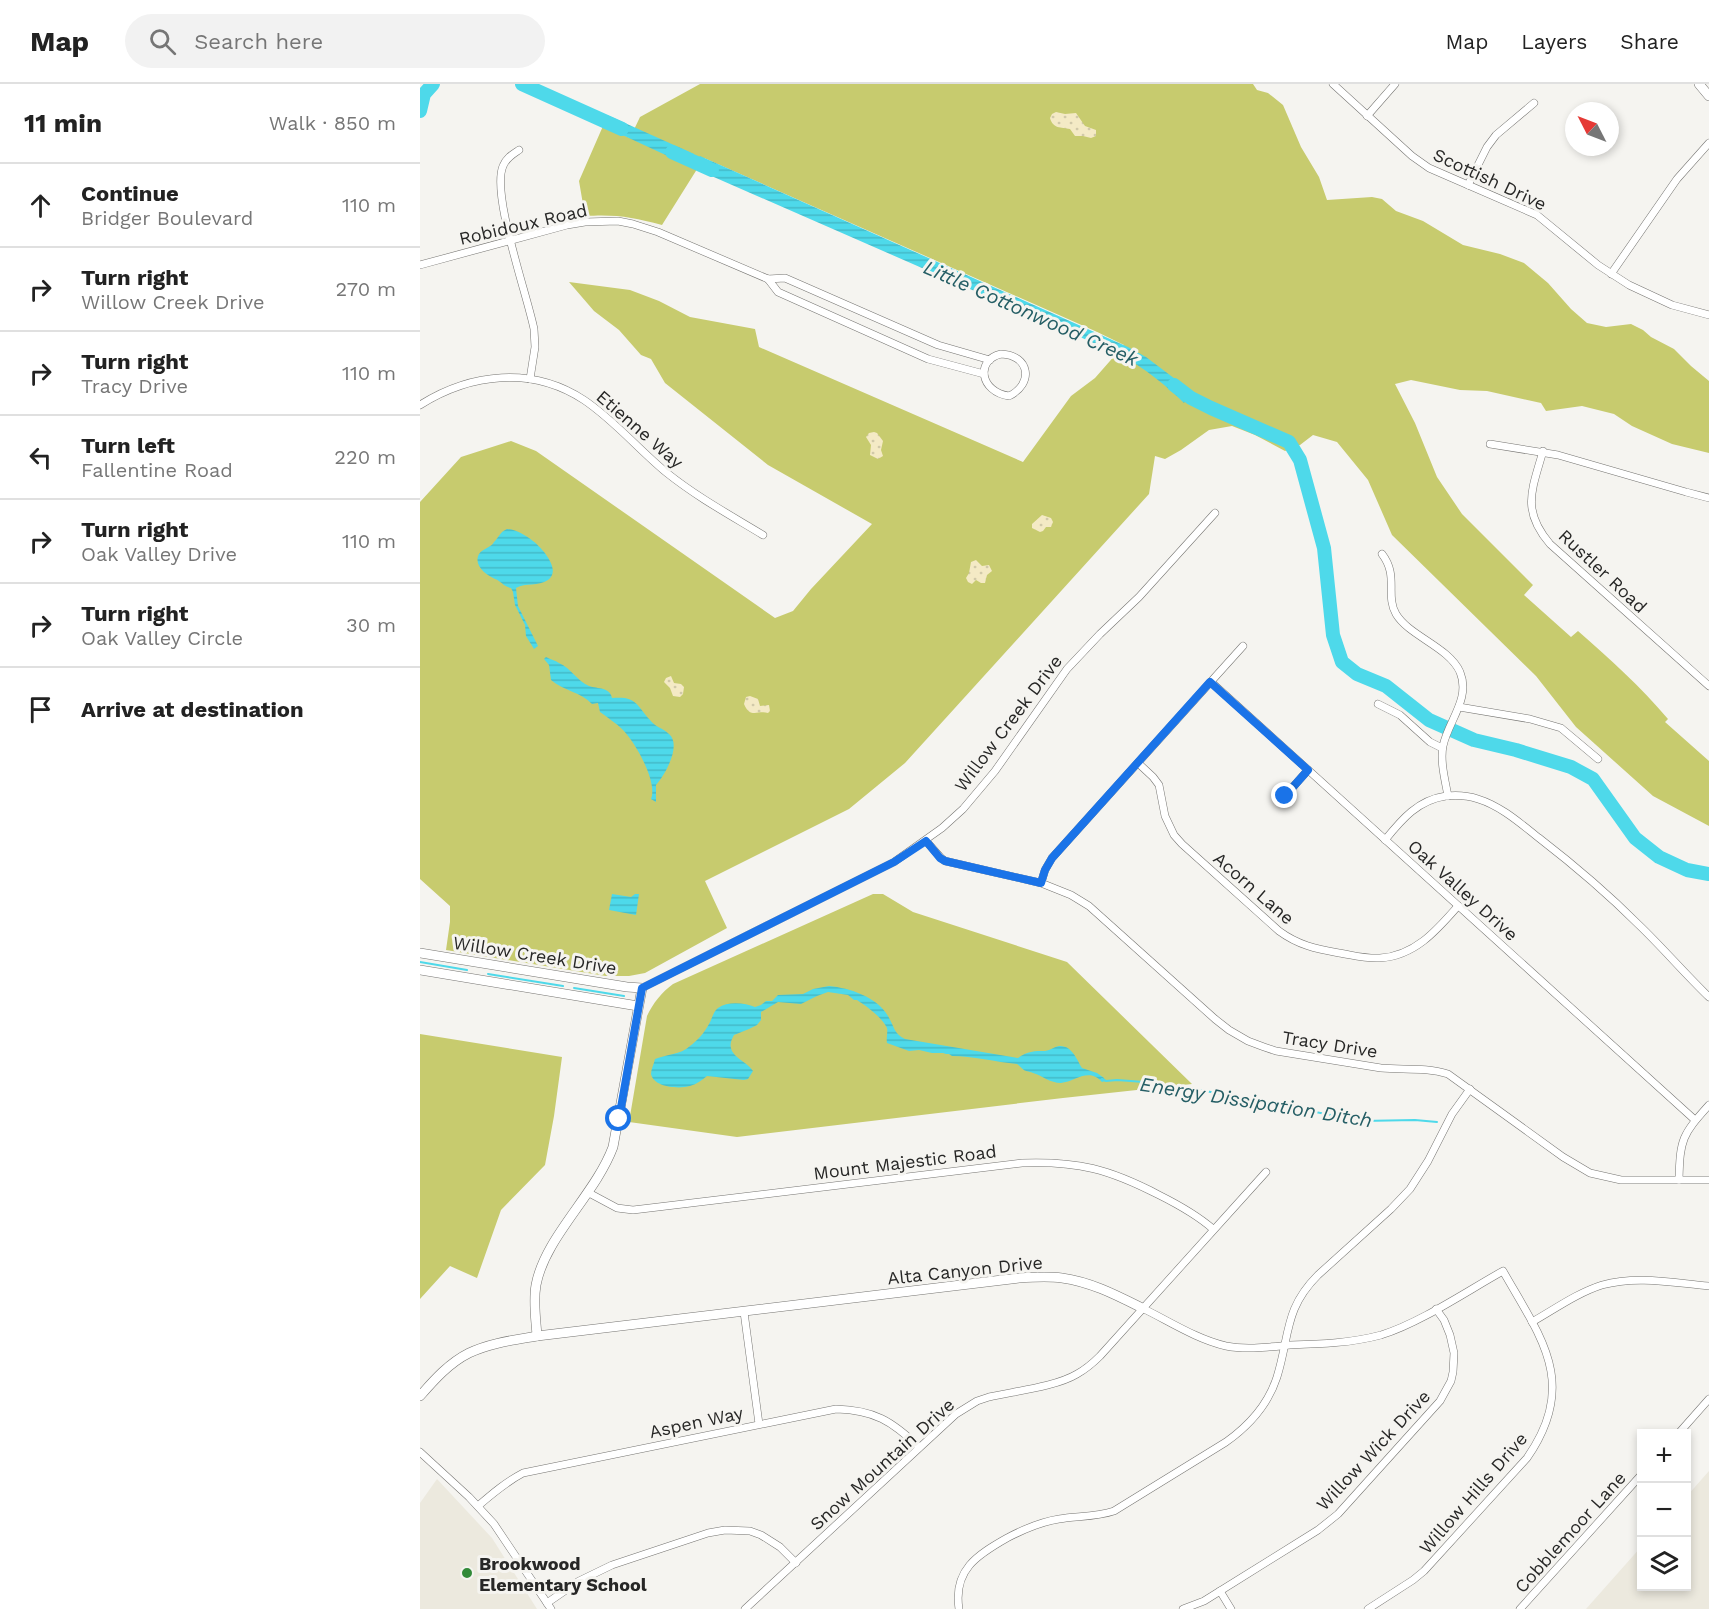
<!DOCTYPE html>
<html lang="en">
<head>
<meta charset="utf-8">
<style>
	body { margin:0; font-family:"Work Sans",sans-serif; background:#f2f2f2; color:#222 }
	.controls { position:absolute; right:18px; bottom:18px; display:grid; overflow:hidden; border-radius:0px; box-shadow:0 3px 9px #0003 }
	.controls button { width:54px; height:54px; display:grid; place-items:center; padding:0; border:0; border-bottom:2px solid #e0e0e0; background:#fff; color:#222; font:30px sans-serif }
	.compass { position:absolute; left:1145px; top:18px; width:54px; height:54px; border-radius:50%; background:#fff; box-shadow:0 3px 9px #0003; rotate:312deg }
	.stop { position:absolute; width:18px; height:18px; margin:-14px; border:4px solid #1a73e8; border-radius:50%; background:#fff }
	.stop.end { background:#1a73e8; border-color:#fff; box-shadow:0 2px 6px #0008 }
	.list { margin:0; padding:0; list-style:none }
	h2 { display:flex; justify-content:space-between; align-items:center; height:78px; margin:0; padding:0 24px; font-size:26px }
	h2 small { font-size:20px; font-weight:400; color:#767676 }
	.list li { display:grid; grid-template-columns:39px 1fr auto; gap:18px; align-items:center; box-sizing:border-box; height:84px; padding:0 24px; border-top:2px solid #e0e0e0 }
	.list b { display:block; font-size:22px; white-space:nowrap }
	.list p { margin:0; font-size:20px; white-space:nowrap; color:#767676 }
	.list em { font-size:20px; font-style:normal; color:#767676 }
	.icon { flex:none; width:33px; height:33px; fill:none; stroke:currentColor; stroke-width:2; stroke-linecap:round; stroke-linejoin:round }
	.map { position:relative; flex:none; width:1289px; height:1525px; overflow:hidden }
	header { display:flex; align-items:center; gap:36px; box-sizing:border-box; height:84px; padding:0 30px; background:#fff; border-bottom:2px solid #e0e0e0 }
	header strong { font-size:28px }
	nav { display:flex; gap:33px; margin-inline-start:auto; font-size:21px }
	.search { width:420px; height:54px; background:#f2f2f2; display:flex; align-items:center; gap:15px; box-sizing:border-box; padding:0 21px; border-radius:33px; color:#767676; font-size:22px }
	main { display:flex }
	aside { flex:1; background:#fff }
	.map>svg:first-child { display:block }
</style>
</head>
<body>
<header>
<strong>Map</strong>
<div class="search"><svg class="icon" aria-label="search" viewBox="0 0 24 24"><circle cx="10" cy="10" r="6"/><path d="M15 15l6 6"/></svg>Search here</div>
<nav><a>Map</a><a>Layers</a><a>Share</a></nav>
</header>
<main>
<aside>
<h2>11 min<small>Walk · 850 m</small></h2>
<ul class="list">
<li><svg class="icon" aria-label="ahead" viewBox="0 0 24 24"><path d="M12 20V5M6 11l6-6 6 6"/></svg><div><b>Continue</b><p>Bridger Boulevard</p></div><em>110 m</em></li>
<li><svg class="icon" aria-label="right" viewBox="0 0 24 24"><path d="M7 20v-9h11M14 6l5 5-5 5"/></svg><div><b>Turn right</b><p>Willow Creek Drive</p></div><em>270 m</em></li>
<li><svg class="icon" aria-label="right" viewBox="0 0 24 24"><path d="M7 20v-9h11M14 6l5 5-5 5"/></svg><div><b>Turn right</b><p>Tracy Drive</p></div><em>110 m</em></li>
<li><svg class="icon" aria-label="left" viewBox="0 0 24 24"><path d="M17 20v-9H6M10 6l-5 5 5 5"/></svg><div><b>Turn left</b><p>Fallentine Road</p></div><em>220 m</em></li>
<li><svg class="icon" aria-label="right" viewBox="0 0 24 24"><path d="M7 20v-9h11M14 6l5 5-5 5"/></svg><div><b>Turn right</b><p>Oak Valley Drive</p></div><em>110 m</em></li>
<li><svg class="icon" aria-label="right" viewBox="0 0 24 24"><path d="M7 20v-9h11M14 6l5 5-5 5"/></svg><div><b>Turn right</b><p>Oak Valley Circle</p></div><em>30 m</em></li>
<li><svg class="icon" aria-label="arrive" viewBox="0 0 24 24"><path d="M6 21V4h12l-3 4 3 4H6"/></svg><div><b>Arrive at destination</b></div></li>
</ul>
</aside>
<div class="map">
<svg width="1289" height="1525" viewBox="0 0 1289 1525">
	<defs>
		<pattern id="sand-dots" width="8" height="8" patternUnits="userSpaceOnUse" patternTransform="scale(1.5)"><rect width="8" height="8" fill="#f4eac5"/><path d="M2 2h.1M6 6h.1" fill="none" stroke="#d1c9a9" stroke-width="1.8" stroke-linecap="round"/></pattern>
		<pattern id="water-rules" width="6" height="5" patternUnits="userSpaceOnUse" patternTransform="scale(1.5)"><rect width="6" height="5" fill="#4ed9ea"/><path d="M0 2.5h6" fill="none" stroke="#44bac9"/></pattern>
	</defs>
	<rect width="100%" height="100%" fill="#f5f4f0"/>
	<!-- built -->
	<g fill="#ece9de">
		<polygon points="1289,1387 1289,1525 1166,1525 1221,1463 1222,1502 1266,1502 1267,1412"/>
		<polygon points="17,1395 72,1454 117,1525 0,1525 0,1419"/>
	</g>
	<!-- green -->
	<g fill="#c7cb6e">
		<path d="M280,0H833L837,6L848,9L863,21L881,63L899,93L907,116L952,113L962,115L976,127L1003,137L1043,161L1080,170L1104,179L1128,199L1151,225L1167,239L1186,243L1211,240L1223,246L1231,253L1254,265L1271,282L1289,297V369L1252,360L1212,342L1194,330L1162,322L1126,327L1121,319L1067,307L1040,306L991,296L975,300L995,339L1017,393L1042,430L1113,501L1104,511L1151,553L1158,547C1190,575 1220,602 1248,635L1245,638L1289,677V742L1233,712L1156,643L1116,592L972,451L948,396L917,358L893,351L880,361L865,367L835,351L812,342L789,346L761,366L745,375L735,372L729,410L485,679L429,725L285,797L307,844L225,889L209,892H186L26,866L30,838V822L0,795V418L41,373L91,357L116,367L355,534L373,527L391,505L452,440L348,381L245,299L231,275L221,271L199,246L174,227L149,198L210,206L239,217L270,233L335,245L339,263L603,378L651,312L675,294L704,261L675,247L284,74L242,141C213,133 195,130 165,132L159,97L183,42L210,54L220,33Z"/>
		<path d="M453,810H463L493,828L647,878L772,1000L643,1014L317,1053L209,1038L227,932C233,919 242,908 253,900Z"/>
		<polygon points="0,950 142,973 134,1032 125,1081 81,1126 57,1194 30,1182 0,1215"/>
	</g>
	<!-- sand -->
	<g fill="url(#sand-dots)">
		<path d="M636,28L645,30L656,29L665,42L676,46V52L671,54L663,52H655L650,45C641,43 633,45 630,34L632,30Z"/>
		<polygon points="454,348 457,349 463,357 461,366 463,372 458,375 450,371 451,361 446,353 449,349"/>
		<polygon points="622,431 631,434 633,438 631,443 626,443 623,447 620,448 612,444 612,440"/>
		<polygon points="556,476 562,482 569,481 572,487 567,491 565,499 561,499 556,496 552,500 548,498 546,494 549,489 551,478"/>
		<polygon points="251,592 254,599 261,600 264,603 263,610 260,613 253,612 250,604 244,598 246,594"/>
		<path d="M330,612L338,615L340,622L349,621L350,627L348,629C338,626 330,635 324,620L326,613Z"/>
	</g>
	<!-- water -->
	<g fill="url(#water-rules)">
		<polygon points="187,31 274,70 265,80 183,42"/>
		<path d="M280,72L708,263L726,273L771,307L764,319C745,300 725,285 701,271L271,83Z"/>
		<path d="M87,445C97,446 105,451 113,457C122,464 142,486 128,496C118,503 106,498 96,504L98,522L118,562L114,565L106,552L105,541L95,521L93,508L91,504C84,503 81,497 75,495C66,491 53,481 59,470C63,464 71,464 74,458C79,453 80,448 87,445Z"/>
		<path d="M126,573C131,576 135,576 139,579C151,584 157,597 169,602C178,605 190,603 192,614C216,612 216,620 230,636C235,643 243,644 249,650C262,661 245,691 236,701V718L231,715C238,698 215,658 203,646C196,639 188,634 180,628L178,619L172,620C161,608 144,607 131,596L129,581L124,575Z"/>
		<polygon points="192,810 211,813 215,810 219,810 216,831 189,826"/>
		<path d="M409,902C430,904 457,913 468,932C474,942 474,950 485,955L598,974C607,967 615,967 625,967C631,966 634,963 639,962C652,961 657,976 662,984L677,989L684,994L685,997L682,998C668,983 655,998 641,999C630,999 623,992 613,989C612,988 605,987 604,986C602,985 599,981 597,980C576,978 552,972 532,972L529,970H526L523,969H512L499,966L489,967L467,959C466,954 468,948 467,944C462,933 446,922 437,916H434L428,911L408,908L397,912L381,920L358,918L341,928V936L337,941L329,945L314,951C302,971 325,975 333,987L328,995L324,996L287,992C282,996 277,1000 270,1002C260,1005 234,1004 231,990C231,985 234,980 235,975C247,970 260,971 270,962C277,957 285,948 289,940C292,935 293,928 298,924C308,917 325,919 335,923L341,921L346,917H352L358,911L383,910L393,905Z"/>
	</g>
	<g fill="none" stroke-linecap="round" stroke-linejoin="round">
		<!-- stream -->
		<g stroke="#4ed9ea" stroke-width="2">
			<polyline points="0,878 47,886"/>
			<polyline points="68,890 143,902"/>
			<polyline points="154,904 204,912"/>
			<polyline points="682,995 686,997 697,996 724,998 791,1008 942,1037 995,1036 1017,1038"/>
		</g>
		<!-- river -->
		<g stroke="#4ed9ea" stroke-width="14">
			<polyline points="102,0 202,45"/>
			<polyline points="0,27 4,10 13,0"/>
			<polyline points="252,68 292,86"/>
			<polyline points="754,301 771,314 791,324 869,358 880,376 904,464 913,551 922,578 937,590 966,602 1009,636 1054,656 1096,666 1151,683 1173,695 1215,754 1239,773 1267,786 1289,790"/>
		</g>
		<defs>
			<g id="minor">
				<polyline points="913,0 992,72 1009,84 1117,131 1178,181 1209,201 1252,221 1289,231"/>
				<polyline points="947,32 975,0"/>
				<path d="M99,66C93,70 86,74 83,82C71,110 107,210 114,245L115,263L110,295"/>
				<polyline points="1048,101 1067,63 1076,51 1114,19"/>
				<polyline points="0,181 147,141 165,138 198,137 213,140 238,148 348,195 365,194 518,261 570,276"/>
				<polyline points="1191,190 1257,95 1289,59"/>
				<polyline points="348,195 358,208 508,275 564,290"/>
				<path d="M581,270C610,271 614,300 589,312C560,308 555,276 581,270Z"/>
				<path d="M0,321C51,289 112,282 164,316C194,336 219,366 247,389C277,413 310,431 343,451"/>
				<polyline points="1070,360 1138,371 1266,408 1289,414"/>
				<path d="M1123,367C1112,406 1101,426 1130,460L1289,602"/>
				<path d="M962,470C979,492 965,511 976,530C989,552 1029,563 1040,588C1051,615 1028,637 1023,662C1020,677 1025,696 1028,712"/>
				<polyline points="791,598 1275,1036"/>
				<polyline points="958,620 980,631 1010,658 1022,664"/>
				<polyline points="1039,623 1110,635 1141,644 1178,675"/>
				<path d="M718,679L733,693L739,701L745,732L754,751L762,760L859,847C878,861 896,865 919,869C932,871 946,875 960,874C995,872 1017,846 1038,822"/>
				<polyline points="865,712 888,686"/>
				<path d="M965,756C982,735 998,716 1026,712C1036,711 1049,712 1058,715C1081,722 1101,740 1119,754C1154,781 1188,810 1219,841C1243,864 1265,890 1289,913"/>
				<path d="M506,757L521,774L525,777L621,799L651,811L669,822L795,935L809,946L828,957L844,963L856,967L961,984C983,986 1006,983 1028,990L1143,1073L1170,1089L1201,1096H1289"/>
				<polyline points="621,799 625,786 632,774 823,562"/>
				<polyline points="222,904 474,778 522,744 543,725 575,687 647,585 680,550 719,513 795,429"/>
				<path d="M1259,1096C1260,1055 1262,1051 1289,1021"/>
				<path d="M169,1109L197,1124L213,1126L602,1079C658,1077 689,1085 739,1111C759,1121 777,1131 793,1145"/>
				<path d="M722,1224C749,1237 776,1255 806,1262C826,1266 849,1263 870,1261C901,1260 931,1259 961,1251C1000,1239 1047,1207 1083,1187C1121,1254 1159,1299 1107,1374L1004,1487L993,1496L948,1525"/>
				<polyline points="324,1228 339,1340"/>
				<path d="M1112,1238C1135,1225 1157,1209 1182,1201C1217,1191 1254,1199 1289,1202"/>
				<polyline points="1258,1350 1289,1315"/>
				<polyline points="0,1368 49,1413 74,1440 131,1525"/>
				<path d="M58,1422C73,1409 86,1398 103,1389L416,1325C454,1326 472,1337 499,1363"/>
				<polyline points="800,1507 811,1525"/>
				<polyline points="127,1519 159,1497 192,1481 288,1449 305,1446 330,1447 341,1451 360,1463 376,1479"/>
				<path d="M325,1525L536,1330L557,1317L569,1313C595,1307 635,1303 657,1290C666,1285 673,1279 680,1272L846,1088"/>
				<path d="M539,1525C533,1486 557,1471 587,1454C604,1445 620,1438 639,1435C658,1432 676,1433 694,1427L806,1358C830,1341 848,1321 857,1293C870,1251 864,1225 898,1191L971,1125L990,1105L1008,1077L1032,1030L1050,1005"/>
				<polyline points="763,1525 784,1517 898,1446 918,1430 1020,1317 1031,1297 1033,1288 1034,1269 1030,1251 1024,1236 1016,1225"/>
				<polyline points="1100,1525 1222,1390"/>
			</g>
			<g id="tertiary">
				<polyline points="1279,0 1289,12"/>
				<path d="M0,869L207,903L222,904L193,1063C175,1111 125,1153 116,1201C113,1218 116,1236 117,1252"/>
				<polyline points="0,886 218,922"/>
				<path d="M0,1312C14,1296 29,1279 49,1269C70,1259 94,1256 117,1252L599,1194C613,1193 628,1192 642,1194C671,1198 696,1211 722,1224"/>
			</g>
		</defs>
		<!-- minor casing -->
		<use href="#minor" stroke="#757471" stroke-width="8"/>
		<!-- tertiary casing -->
		<use href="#tertiary" stroke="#757471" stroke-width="10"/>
		<!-- minor -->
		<use href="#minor" stroke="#fff" stroke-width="7"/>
		<!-- tertiary -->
		<use href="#tertiary" stroke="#fff" stroke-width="9"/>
	</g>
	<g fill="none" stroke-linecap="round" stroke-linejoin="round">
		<!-- route -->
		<polyline stroke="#1a73e8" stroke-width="8" points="199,1035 222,904 474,778 506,757 520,774 525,777 621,799 625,786 632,774 790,598 888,686 865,712"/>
	</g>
	<!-- markers -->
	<circle fill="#328a39" stroke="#f5f4f0" stroke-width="2" cx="47" cy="1489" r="6"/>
	<g text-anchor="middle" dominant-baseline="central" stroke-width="6" stroke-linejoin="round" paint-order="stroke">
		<!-- street labels -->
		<g font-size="18" fill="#272726" stroke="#f5f4f0">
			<text transform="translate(1070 95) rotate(25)">Scottish Drive</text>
			<text transform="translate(103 140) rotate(-13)">Robidoux Road</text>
			<text transform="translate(220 345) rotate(41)">Etienne Way</text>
			<text transform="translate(1183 487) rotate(43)">Rustler Road</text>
			<text transform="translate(588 639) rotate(-53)">Willow Creek Drive</text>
			<text transform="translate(834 804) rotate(41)">Acorn Lane</text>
			<text transform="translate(1043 806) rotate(42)">Oak Valley Drive</text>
			<text transform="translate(115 871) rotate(9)">Willow Creek Drive</text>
			<text transform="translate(910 960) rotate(9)">Tracy Drive</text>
			<text transform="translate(485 1078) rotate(-7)">Mount Majestic Road</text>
			<text transform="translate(545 1186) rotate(-6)">Alta Canyon Drive</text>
			<text transform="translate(276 1338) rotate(-12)">Aspen Way</text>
			<text transform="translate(953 1366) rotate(-47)">Willow Wick Drive</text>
			<text transform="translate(462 1380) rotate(-42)">Snow Mountain Drive</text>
			<text transform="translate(1053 1409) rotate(-49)">Willow Hills Drive</text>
			<text transform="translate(1150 1448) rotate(-48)">Cobblemoor Lane</text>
		</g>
		<!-- poi labels -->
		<g font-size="18" font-weight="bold" fill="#272726" stroke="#f5f4f0" text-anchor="start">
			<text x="59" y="1479">Brookwood<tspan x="59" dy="21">Elementary School</tspan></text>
		</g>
		<!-- water labels -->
		<g font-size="20" font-style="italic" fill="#255e65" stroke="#f5f4f0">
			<text transform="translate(611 229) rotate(24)">Little Cottonwood Creek</text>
			<text transform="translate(836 1018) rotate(9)">Energy Dissipation Ditch</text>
		</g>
	</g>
</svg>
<div class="controls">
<button>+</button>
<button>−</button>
<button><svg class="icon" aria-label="layers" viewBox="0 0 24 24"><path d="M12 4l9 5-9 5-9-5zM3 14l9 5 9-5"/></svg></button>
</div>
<svg class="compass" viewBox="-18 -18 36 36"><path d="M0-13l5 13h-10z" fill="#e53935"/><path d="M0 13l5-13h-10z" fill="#767676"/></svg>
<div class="stop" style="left:199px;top:1035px"></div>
<div class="stop end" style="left:865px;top:712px"></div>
</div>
</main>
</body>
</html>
